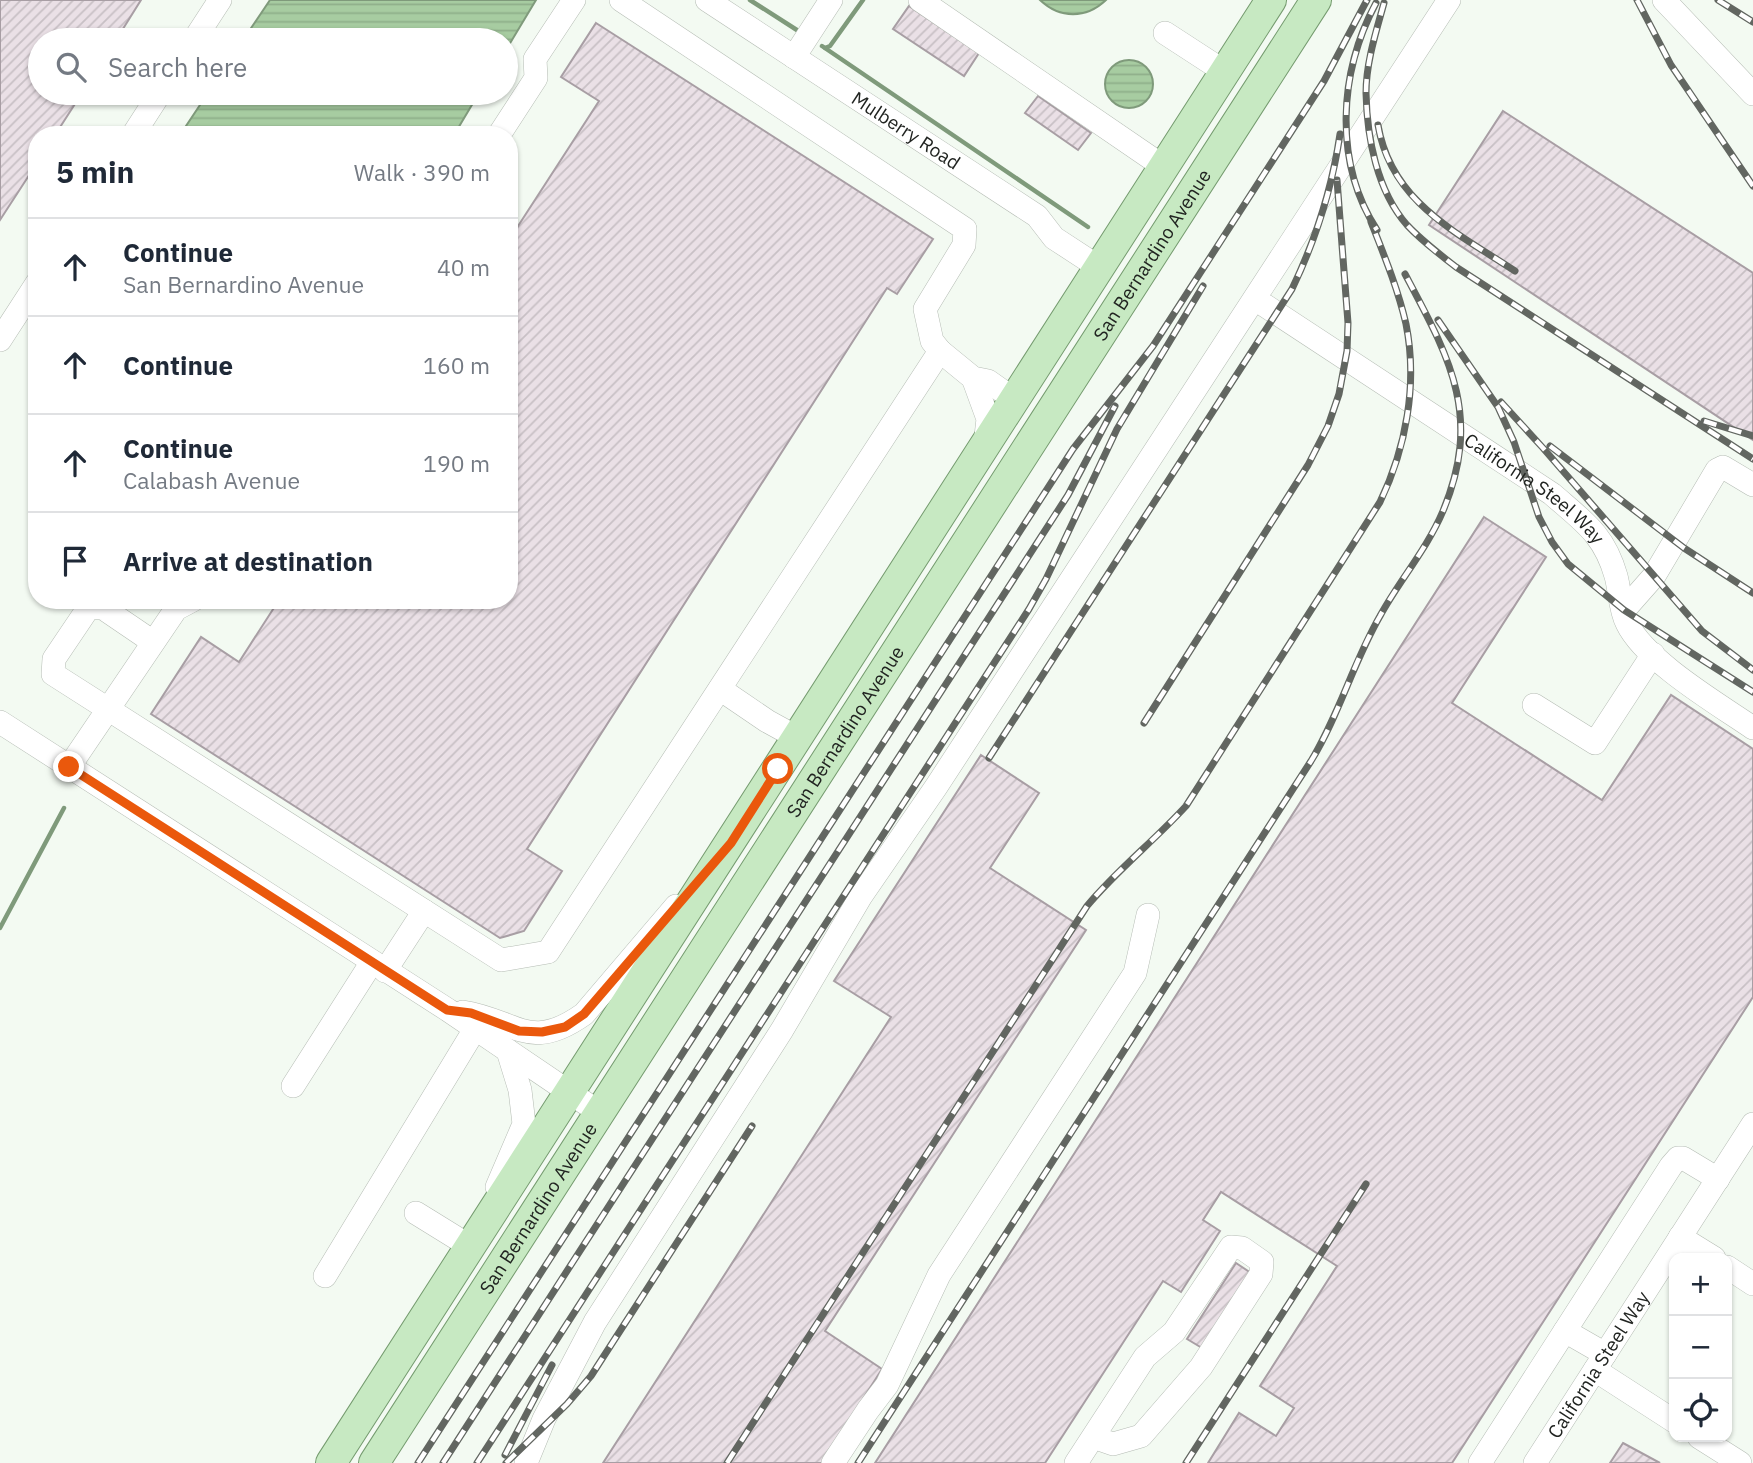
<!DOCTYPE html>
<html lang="en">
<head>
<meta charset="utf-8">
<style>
	body { margin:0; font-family:"IBM Plex Sans",sans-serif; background:#f2f2f3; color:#1f2937 }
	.controls { position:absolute; right:21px; bottom:21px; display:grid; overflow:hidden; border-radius:14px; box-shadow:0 2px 5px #0004 }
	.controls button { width:63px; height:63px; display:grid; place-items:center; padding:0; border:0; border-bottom:2px solid #e0e1e3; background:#fff; color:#1f2937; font:35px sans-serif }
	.stop { position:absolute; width:21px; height:21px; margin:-16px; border:5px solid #ea580c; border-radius:50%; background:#fff }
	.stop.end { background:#ea580c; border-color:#fff; box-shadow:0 2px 7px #0008 }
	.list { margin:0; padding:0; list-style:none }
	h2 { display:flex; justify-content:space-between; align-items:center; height:91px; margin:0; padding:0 28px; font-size:30px }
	h2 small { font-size:23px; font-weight:400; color:#747a83 }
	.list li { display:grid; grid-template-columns:46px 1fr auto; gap:21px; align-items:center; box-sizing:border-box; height:98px; padding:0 28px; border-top:2px solid #e0e1e3 }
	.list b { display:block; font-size:26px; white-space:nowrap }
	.list p { margin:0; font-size:23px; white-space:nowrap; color:#747a83 }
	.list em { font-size:23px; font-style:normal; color:#747a83 }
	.icon { flex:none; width:38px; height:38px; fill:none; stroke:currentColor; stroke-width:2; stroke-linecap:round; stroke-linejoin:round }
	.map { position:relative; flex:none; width:1753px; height:1463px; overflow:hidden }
	.search { position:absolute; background:#fff; box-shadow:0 2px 5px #0004; left:28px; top:28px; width:490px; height:77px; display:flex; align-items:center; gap:18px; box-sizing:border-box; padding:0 24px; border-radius:38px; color:#747a83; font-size:26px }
	.panel { position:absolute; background:#fff; box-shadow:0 2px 5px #0004; left:28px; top:126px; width:490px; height:483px; border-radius:28px }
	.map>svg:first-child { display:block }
</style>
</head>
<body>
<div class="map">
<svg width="1753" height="1463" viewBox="0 0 1753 1463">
	<defs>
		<pattern id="water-rules" width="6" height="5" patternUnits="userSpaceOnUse" patternTransform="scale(1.75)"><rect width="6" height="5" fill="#a7cca1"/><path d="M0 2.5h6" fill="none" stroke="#8faf8a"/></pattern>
		<pattern id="building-hatch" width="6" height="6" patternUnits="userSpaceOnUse" patternTransform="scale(1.75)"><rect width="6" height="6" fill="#eae0e6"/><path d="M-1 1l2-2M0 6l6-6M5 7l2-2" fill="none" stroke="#c8c0c5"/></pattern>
	</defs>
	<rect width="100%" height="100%" fill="#f3faf2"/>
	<!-- water -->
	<g fill="url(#water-rules)" stroke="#7f9a7b" stroke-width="2">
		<polygon points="270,0 536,0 506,50 506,40 243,40"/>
		<path d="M1040,0H1106C1086,19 1060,19 1040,0Z"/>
		<circle cx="1129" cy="84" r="24"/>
		<polygon points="208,93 479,93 454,135 180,135"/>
	</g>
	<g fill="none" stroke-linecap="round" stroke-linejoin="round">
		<!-- stream -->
		<g stroke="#7f9a7b" stroke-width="4.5">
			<polyline points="750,0 800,32"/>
			<polyline points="822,46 1088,227"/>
			<polyline points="825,48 830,46 863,0"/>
			<polyline points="0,928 64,808"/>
		</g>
	</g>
	<!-- building -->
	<g fill="url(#building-hatch)" stroke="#a89ea4" stroke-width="2">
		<polygon points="0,0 141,0 116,40 40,40 40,93 82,93 55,135 37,135 37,163 0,220"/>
		<polygon points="909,6 979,53 964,76 893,29"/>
		<polygon points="596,23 933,239 897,294 887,288 527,849 562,871 524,931 500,938 151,714 201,637 239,662 279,600 509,600 509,240 599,101 561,77"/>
		<polygon points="1038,96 1091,133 1078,150 1025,113"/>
		<polygon points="1503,111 1753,273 1753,440 1429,225"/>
		<polygon points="1484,517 1546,557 1452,703 1602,800 1671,695 1753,749 1753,997 1452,1463 1208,1463 1239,1413 1276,1436 1294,1408 1260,1386 1337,1266 1221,1192 1203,1220 1220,1231 1181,1292 1163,1281 1045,1463 875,1463"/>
		<polygon points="981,755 1039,793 990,868 1086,930 825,1331 882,1369 822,1463 603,1463 891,1017 834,981"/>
		<polygon points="1236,1263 1251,1273 1202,1348 1187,1339"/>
		<polygon points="1623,1443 1660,1463 1610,1463"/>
	</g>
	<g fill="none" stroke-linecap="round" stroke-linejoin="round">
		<defs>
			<g id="minor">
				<polyline points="621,0 965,229 964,245 925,309 932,341 940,351 973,378 988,381 1015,400"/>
				<path id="s1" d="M707,0L1037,216L1054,238L1100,268"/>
				<polyline points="920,0 1164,167"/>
				<polyline points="1664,0 1753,94"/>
				<polyline points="1165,33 1225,72"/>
				<polyline points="194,40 220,0"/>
				<polyline points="794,57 831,0"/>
				<polyline points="133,135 160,93"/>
				<polyline points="499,135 536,78 535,59 574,0"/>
				<path id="s2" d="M1255,299L1552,494C1584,522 1604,534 1616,576C1620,591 1620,610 1627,623C1645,661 1718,704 1753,728"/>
				<polyline points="0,340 37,283"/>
				<polyline points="973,378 988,419 985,445"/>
				<polyline points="1624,610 1654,576 1717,470 1723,467 1753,485"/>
				<polyline points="153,642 103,608 89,607 54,659 53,674 501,960 548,952 940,351"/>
				<polyline points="720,689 767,721 798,738"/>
				<polyline points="1534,705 1595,743 1653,654"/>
				<polyline points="0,722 448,1010 600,1113"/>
				<polyline points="69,767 176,609 193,600"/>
				<polyline points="385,971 424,911"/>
				<path d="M463,1012C516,1020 529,1053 584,1014L676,906"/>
				<polyline points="293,1086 372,962"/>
				<polyline points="497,1187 524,1124 520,1090 508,1051"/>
				<polyline points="416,1213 471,1247 476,1234"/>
				<polyline points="1680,1237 1714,1258"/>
				<polyline points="1727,1267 1753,1284"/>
				<polyline points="325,1276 475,1029"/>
				<polyline points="1565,1331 1605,1354"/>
				<polyline points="1595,1370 1674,1421"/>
				<polyline points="1699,1437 1740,1463"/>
				<polyline points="526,1463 544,1419 595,1322 782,1030 861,896 936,787 1449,0"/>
				<polyline points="833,1463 868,1410 887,1385 939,1275 1135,973 1148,915"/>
				<polyline points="1076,1463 1145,1357 1174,1332 1231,1247 1242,1248 1262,1262 1261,1274 1201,1367 1141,1436 1113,1444 1093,1437"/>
				<polyline points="1480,1463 1671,1166 1678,1158 1683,1158 1718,1179"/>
				<path id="s3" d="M1535,1463L1753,1124"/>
			</g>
			<g id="major">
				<polyline points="331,1463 1271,0"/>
				<path id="s4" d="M374,1463L1316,0"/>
			</g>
		</defs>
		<!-- minor casing -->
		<use href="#minor" stroke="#b5bcb4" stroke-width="24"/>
		<!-- major casing -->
		<use href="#major" stroke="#759b6f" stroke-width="32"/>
		<!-- minor -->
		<use href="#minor" stroke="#fff" stroke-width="23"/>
		<!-- major -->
		<use href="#major" stroke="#c7e9c2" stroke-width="30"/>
		<defs>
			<g id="rail">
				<polyline points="1637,0 1671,65 1753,186"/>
				<polyline points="1718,0 1753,22"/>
				<path d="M1376,3C1339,72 1333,162 1377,230"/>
				<path d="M1384,3C1376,32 1366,63 1366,93C1367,138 1377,191 1407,225C1422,241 1439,254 1456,267L1753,459"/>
				<path d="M1378,125C1391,202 1456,232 1515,271"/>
				<polyline points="1438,320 1498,407 1514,442 1539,517 1552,542 1568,564 1624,610 1753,692"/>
				<polyline points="1501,402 1543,448 1702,631 1753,670"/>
				<polyline points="1704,421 1753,436"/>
				<polyline points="1550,446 1684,548 1753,593"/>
				<polyline points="1144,723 1308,465 1328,426 1339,394 1347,351 1348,323 1337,180"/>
				<path d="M989,758L1292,289C1316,239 1332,189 1340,134"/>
				<polyline points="505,1455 552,1365"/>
				<polyline points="418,1463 1073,449 1153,346 1324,81 1367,0"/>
				<polyline points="443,1463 1068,495 1115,406"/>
				<polyline points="477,1463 1029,609 1046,579 1117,429 1203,286"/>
				<polyline points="506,1463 567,1404 591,1376 752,1126"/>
				<path d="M727,1463L1087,906C1117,870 1154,841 1186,806L1380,502C1406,448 1418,384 1406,324C1398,289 1384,255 1371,222"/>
				<path d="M858,1463L1311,761C1339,715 1353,663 1380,616C1399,581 1427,549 1443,511C1483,415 1449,357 1405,274"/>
				<polyline points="1186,1463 1366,1184"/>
			</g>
		</defs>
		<!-- rail casing -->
		<use href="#rail" stroke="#626661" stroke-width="7"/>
		<!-- rail -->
		<use href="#rail" stroke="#fff" stroke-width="4.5" stroke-dasharray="13" stroke-linecap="butt"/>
	</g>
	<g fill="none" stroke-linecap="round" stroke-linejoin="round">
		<!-- route -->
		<polyline stroke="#ea580c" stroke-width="9" points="69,767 447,1010 471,1013 519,1031 542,1032 565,1027 584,1014 731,843 778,769"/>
	</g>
	<g text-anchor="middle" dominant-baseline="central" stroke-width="7" stroke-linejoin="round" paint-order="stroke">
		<!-- street labels -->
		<g font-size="19" fill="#212421" stroke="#fff">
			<text stroke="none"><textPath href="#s1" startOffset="238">Mulberry Road</textPath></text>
			<text stroke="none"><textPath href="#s4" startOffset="1437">San Bernardino Avenue</textPath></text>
			<text stroke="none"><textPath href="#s2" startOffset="338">California Steel Way</textPath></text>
			<text stroke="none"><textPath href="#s4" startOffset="870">San Bernardino Avenue</textPath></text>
			<text stroke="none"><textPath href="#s4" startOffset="303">San Bernardino Avenue</textPath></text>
			<text stroke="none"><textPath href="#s3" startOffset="117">California Steel Way</textPath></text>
		</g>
	</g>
</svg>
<div class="controls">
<button>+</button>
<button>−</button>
<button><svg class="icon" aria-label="locate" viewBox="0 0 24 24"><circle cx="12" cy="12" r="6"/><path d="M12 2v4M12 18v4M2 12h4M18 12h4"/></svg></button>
</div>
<div class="stop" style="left:778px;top:769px"></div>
<div class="stop end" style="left:69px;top:767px"></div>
<div class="search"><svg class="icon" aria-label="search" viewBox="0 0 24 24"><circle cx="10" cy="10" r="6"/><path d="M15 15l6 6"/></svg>Search here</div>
<section class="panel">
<h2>5 min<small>Walk · 390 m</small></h2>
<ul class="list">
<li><svg class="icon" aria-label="ahead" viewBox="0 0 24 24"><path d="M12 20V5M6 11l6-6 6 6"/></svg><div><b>Continue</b><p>San Bernardino Avenue</p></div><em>40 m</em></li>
<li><svg class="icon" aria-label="ahead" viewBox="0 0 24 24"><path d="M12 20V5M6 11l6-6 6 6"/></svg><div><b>Continue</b></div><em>160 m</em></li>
<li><svg class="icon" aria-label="ahead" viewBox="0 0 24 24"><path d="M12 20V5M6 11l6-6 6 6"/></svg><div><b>Continue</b><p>Calabash Avenue</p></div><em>190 m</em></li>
<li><svg class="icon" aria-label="arrive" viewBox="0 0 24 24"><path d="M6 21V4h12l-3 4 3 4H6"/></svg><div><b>Arrive at destination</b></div></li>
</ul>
</section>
</div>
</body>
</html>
